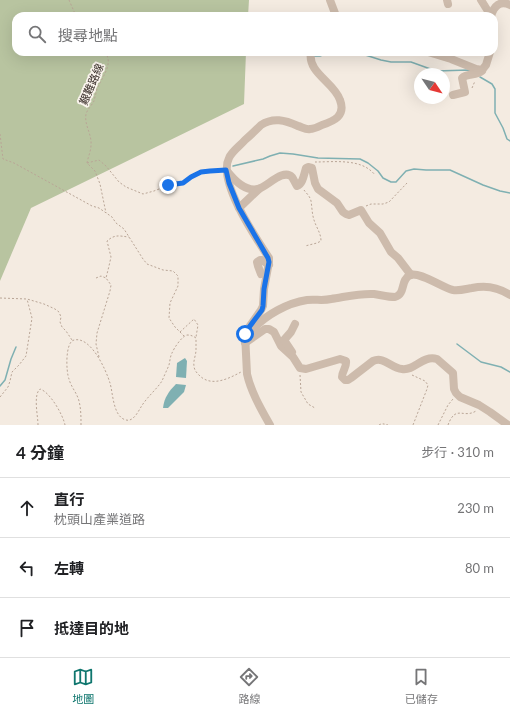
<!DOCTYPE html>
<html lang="zh-TW">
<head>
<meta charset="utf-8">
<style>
	body { margin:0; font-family:Lato,"Noto Sans TC",sans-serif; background:#f2f2f2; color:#202124 }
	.compass { position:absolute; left:414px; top:68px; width:36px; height:36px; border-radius:50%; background:#fff; box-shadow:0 4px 16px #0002; rotate:125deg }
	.stop { position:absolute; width:12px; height:12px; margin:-9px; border:3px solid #1a73e8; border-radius:50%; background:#fff }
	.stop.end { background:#1a73e8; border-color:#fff; box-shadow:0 1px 4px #0008 }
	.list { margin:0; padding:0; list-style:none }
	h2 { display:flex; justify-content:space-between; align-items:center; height:52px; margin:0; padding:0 16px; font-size:17px }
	h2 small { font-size:13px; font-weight:400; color:#757577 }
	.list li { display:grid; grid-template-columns:26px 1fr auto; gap:12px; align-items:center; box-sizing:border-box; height:60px; padding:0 16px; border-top:1px solid #e0e0e0 }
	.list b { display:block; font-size:15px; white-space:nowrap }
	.list p { margin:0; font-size:13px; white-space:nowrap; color:#757577 }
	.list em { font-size:13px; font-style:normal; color:#757577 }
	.icon { flex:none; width:22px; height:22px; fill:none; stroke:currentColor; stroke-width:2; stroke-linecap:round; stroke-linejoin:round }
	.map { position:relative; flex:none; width:510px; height:425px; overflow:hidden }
	.search { position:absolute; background:#fff; box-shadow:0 4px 16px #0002; left:12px; right:12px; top:12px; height:44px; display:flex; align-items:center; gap:10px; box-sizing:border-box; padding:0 14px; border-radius:12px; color:#757577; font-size:15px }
	.sheet { height:232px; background:#fff }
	nav { display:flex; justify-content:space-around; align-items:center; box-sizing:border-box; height:56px; border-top:1px solid #e0e0e0; background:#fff; font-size:11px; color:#757577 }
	nav a { display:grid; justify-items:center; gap:2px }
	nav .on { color:#0f766e }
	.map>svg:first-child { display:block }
</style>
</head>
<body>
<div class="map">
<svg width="510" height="425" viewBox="0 0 510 425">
	<rect width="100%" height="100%" fill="#f4ebe1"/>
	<!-- green -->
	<polygon fill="#b8c4a0" points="0,0 249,0 248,16 16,16 16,52 246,52 244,104 31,208 0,281"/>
	<!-- water -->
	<g fill="#7fb0b2">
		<polygon points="185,358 187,361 186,378 176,377 177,363"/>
		<path d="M176,384L186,385L184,392L168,408H163C164,398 169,391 176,384Z"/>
	</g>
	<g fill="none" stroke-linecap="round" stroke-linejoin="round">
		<!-- stream -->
		<g stroke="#7fb0b2" stroke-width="1.5">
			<polyline points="356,52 381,60 391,62 411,62 436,71 469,70 471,72"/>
			<polyline points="313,56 320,56 330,52"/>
			<polyline points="480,77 492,84 495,89 495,113 503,128 507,139 510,141"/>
			<polyline points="233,166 263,159 270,156 280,153 293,154 318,158 360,159 368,163 378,171 383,178 391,182 396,182 406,171 414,169 426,170 450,170 483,185 500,191 510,193"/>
			<polyline points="457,344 481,362 501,367 510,372"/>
			<polyline points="0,386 5,380 11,359 16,347"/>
		</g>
		<!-- path -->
		<g stroke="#b9a596" stroke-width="1" stroke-dasharray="2 2" stroke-linecap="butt">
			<polyline points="69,0 76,16"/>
			<path d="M105,52C114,64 102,77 97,89C96,93 95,97 94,101C92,105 87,110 86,114C84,125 92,134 91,145C91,151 88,157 87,163L95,171L100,184L106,213"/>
			<polyline points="472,88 475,81"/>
			<polyline points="0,134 3,159 14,163 92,206 99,208 112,217 116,223 124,229 143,259 147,264 163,270 173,271 178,276 178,286 170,303 169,318 175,327 184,336"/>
			<path d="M315,162C334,162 362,158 375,175"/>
			<polyline points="87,163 99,160 106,166 119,182 126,187 143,194 154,191 169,185 183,183 191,177 201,172 209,171 220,170"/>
			<path d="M304,190C306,193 310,196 311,201C312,207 312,214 314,220C316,227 321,233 321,241L317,243L305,246"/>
			<polyline points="366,206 371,204 383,204 389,202 407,183"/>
			<polyline points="96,278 101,276 106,278"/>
			<polyline points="0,298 27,299 44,304 55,309 59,312 61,317 60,322 62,327 66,331 72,340"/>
			<polyline points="180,332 194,319 198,325 196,337"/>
			<path d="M99,357L96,344L97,333L110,291L111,285L106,278L109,266L111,257L107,241C115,234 119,236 129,237"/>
			<polyline points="300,375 301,392 308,404 315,408"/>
			<polyline points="412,375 425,381 428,385 427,389 413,425"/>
			<polyline points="0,397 8,387 10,381 12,372 19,365 26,356 32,318 27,299"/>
			<path d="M38,425C38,416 33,395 40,389C50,392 63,415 65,425"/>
			<path d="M81,425C81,417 81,409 79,401C77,393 71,387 69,379C66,372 65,342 74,340C91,336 106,370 110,383C113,393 113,417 126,420C133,422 138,412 141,407C147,397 156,390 162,381C164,376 167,370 169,365C170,361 170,357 172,353C174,348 182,336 187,335C191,335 193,336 196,338C196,342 196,346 196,350C196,355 193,361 194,366C194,369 196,372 198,374C210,388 228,379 241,372"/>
			<path d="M379,425C382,423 384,424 388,425"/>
			<polyline points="438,425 448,405 453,399"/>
			<path d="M448,425C456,404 463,419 476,411"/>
		</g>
		<!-- minor -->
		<g stroke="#cdbbac" stroke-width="8">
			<polyline points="330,0 336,16"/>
			<polyline points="447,0 448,4"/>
			<polyline points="481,0 491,16"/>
			<path d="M491,16C494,6 500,0 510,5"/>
			<polyline points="428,52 451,59 476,69 482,70 486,65 490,52"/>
			<path d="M453,95L465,92L462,78C467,73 476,76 482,71"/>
			<path d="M227,171C234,180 245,192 258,189C267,187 283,168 292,177C294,180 295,183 297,186C303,184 304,174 306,168L308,167L312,168L315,183L318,189L337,203L343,212L346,214L349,215L361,210L369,223L380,233L391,252L398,258L411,275"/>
			<polyline points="239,208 259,189"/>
			<polyline points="261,274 258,266 257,262 260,260 262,260 269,265"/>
			<path d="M253,329C266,315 287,303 307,300C315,299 323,301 331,299C345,297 360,293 374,294C381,295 388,297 395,297C406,294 400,280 410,275C419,271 443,288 453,290C459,291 466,289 472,288C485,285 498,287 510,295"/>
			<path d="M245,343L265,329H269L274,332L281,346L293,357L300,368L306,369L340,359L346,361C347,367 342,371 342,377L345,380H348L351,378L373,361C384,356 391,368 402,369C415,371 422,355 437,359L453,373L454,389L456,393L460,397L479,405L490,412L508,425"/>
			<polyline points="292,352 284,340 291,332 295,324"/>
			<path d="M270,425C261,409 251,392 247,374L245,334L247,330L261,310L263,306L264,289L269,262V258C256,238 217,181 229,158C232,151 240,146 245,140C251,135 256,130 261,125C273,117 285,120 298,126C302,127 306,130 310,129C314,129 318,127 322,125C334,121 346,116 340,100C334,82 307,73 311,52"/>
		</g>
	</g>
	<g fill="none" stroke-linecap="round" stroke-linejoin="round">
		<!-- route -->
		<polyline stroke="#1a73e8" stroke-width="5" points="168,185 183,183 191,177 201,172 210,171 226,170 229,183 239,208 268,258 269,262 264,289 263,306 262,310 247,330 245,334"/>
	</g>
	<g text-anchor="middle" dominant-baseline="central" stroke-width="3.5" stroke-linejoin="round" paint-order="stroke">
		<!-- street labels -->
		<g font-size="11" fill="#3b302b" stroke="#fbf5ee">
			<text transform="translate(91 84) rotate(-67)">艱難路線</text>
		</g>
	</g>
</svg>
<svg class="compass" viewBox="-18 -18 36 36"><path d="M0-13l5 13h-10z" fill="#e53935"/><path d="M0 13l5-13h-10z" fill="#757577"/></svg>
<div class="stop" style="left:245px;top:334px"></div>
<div class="stop end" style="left:168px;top:185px"></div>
<div class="search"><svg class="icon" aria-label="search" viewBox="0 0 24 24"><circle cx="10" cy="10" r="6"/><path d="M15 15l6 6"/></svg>搜尋地點</div>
</div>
<section class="sheet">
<h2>4 分鐘<small>步行 · 310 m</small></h2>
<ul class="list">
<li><svg class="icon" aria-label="ahead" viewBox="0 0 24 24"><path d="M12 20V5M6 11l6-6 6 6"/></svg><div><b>直行</b><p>枕頭山產業道路</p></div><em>230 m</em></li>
<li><svg class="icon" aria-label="left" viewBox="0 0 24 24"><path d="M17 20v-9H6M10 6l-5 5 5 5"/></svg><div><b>左轉</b></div><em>80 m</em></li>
<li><svg class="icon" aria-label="arrive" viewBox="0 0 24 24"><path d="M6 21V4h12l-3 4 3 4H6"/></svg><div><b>抵達目的地</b></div></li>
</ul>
</section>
<nav>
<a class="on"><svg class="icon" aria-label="map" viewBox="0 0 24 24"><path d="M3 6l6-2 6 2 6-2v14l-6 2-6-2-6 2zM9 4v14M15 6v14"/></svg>地圖</a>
<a><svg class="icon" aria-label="directions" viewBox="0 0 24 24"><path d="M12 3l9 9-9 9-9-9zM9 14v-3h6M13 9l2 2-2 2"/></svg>路線</a>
<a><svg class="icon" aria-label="saved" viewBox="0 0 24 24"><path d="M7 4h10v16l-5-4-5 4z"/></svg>已儲存</a>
</nav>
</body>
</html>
